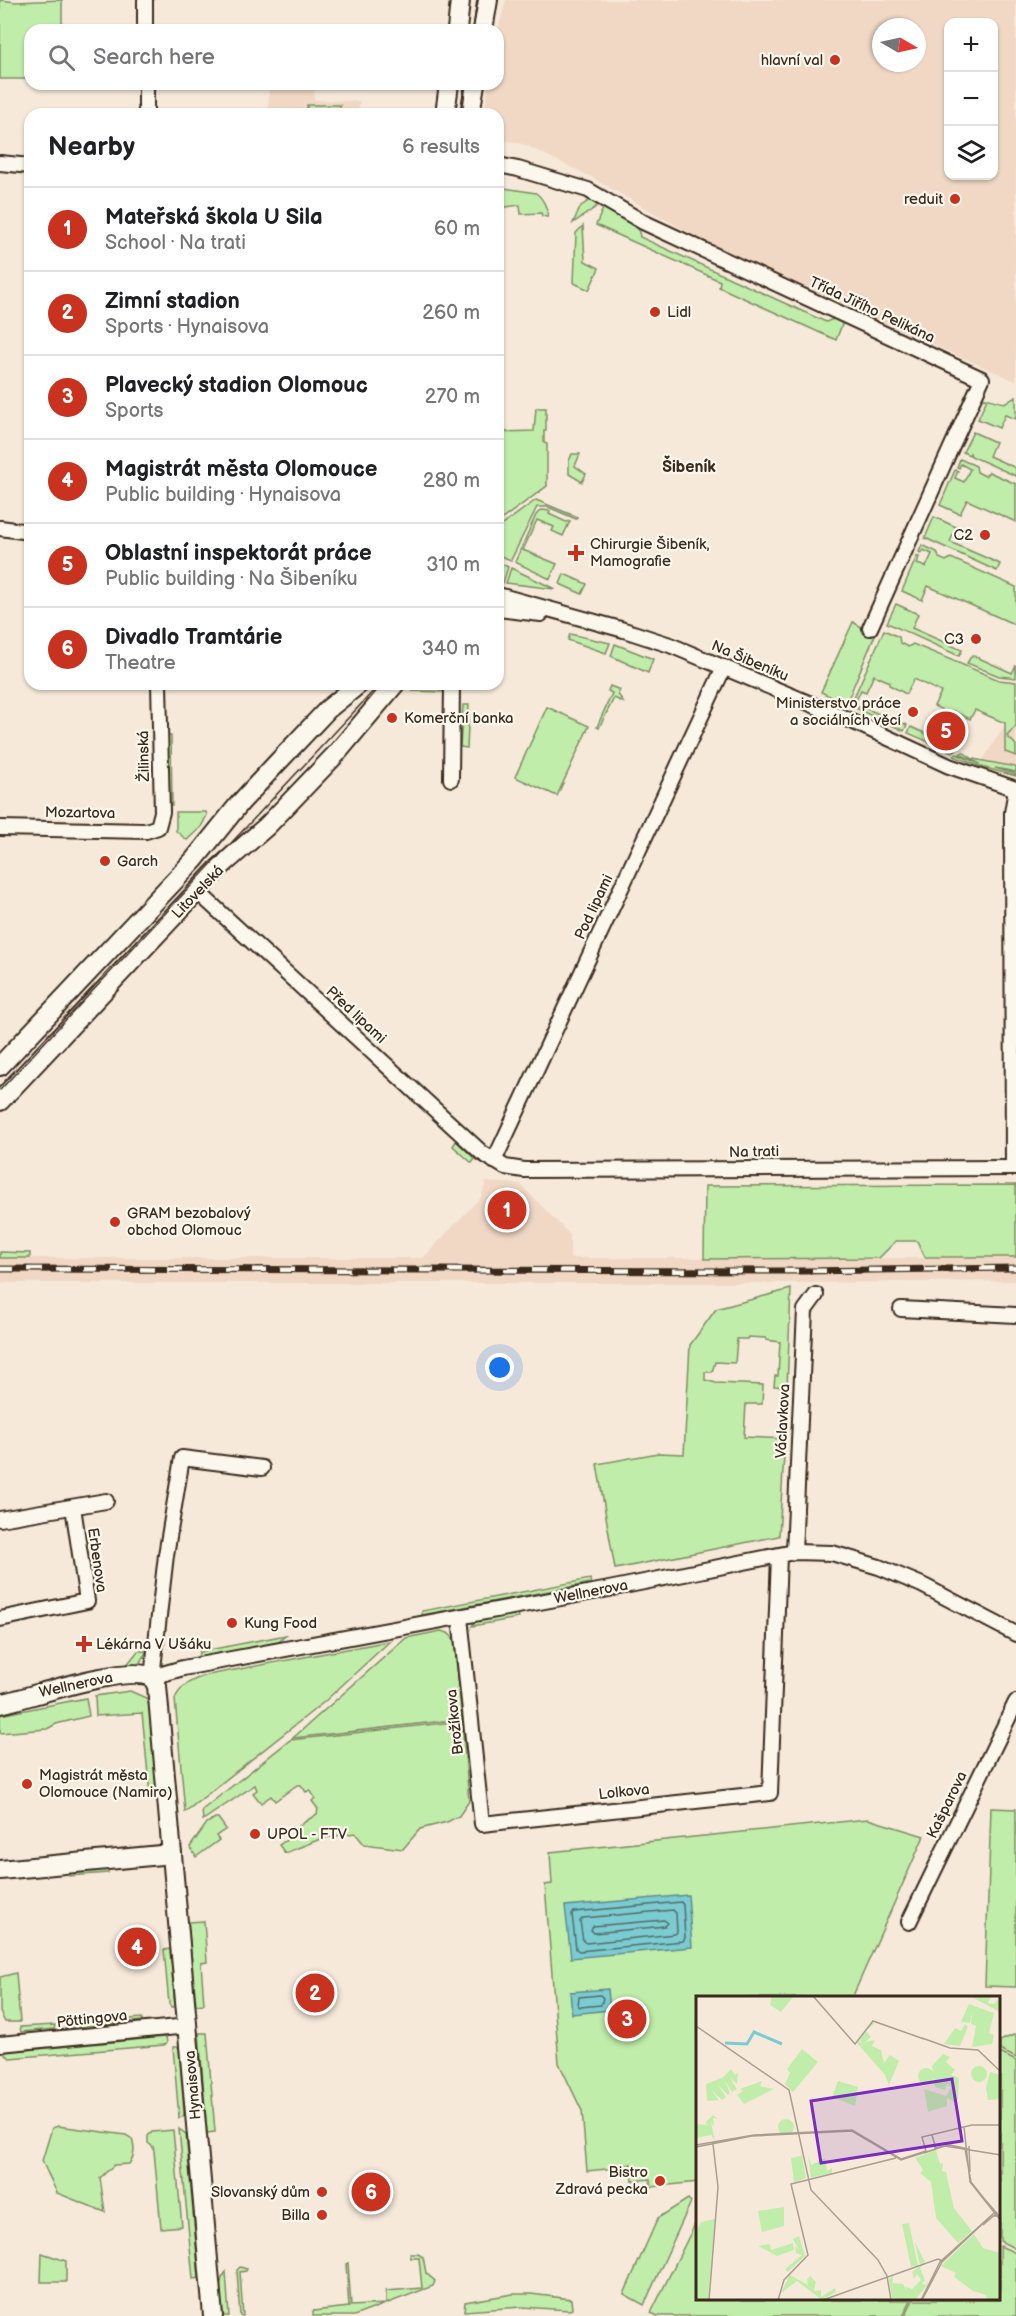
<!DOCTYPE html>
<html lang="en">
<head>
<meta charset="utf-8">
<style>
	body { margin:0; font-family:"Balsamiq Sans",sans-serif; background:#f2f2f2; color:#202124 }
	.controls { position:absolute; right:18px; top:18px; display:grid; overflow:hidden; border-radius:12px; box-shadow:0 2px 4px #0004 }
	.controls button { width:54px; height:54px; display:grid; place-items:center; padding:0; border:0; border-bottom:2px solid #e0e0e0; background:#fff; color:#202124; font:30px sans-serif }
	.compass { position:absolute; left:872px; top:18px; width:54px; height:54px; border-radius:50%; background:#fff; box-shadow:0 2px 4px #0004; rotate:99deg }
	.you { position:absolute; left:500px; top:1368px; width:21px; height:21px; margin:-15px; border:4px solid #fff; border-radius:50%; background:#1a73e8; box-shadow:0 0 0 9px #1a73e833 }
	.badge { display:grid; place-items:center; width:39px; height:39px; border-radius:50%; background:#c8321e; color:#fff; font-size:20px; font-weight:700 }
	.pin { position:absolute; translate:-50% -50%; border:3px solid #fff; box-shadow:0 2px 6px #0006 }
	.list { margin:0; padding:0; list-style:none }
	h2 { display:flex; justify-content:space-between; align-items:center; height:78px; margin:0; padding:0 24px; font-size:26px }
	h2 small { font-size:20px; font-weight:400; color:#757577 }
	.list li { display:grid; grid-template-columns:39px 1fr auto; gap:18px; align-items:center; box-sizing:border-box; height:84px; padding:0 24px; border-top:2px solid #e0e0e0 }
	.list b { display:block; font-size:22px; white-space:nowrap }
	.list p { margin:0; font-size:20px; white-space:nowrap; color:#757577 }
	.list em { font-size:20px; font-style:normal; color:#757577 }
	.icon { flex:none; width:33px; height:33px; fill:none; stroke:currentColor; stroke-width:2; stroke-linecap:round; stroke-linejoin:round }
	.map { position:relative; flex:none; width:1016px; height:2316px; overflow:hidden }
	.search { position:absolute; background:#fff; box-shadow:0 2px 4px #0004; left:24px; top:24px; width:480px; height:66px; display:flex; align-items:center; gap:15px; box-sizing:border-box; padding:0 21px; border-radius:18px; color:#757577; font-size:22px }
	.panel { position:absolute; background:#fff; box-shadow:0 2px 4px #0004; left:24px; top:108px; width:480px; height:582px; border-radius:18px }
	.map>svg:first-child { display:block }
</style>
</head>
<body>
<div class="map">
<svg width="1016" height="2316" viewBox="0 0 1016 2316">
	<rect width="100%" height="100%" fill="#f6e9da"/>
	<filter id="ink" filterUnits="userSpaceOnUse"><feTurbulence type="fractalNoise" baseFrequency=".0167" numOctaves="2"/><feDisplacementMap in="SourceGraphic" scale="12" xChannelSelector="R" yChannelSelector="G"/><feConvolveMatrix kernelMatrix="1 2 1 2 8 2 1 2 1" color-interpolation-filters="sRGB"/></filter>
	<g filter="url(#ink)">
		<!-- built -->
		<g fill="#f0d8c5" fill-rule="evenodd">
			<path d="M506,0H1016V381L785,281L707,243L589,176L525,145L498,138V114H484L489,84H498V30ZM948,22H994V176H948ZM881,27H917V63H881Z"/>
			<polygon points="269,84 315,84 314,100 360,101 357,114 268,114"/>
			<polygon points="1016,717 1016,771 981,763 1002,729"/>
			<polygon points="486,1182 520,1184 570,1235 570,1258 966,1258 1016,1256 1016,1281 802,1283 0,1283 0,1258 423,1258 481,1197"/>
		</g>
		<!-- green -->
		<g fill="#c1edaa" stroke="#7e8c64" stroke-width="1.5">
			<polygon points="0,0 16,2 62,0 62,30 30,30 30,79 0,79"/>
			<rect x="307" y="105" width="33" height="9"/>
			<path d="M498,187L536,193C544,199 547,208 548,217L542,216L541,213L521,214L520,205L498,208Z"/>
			<polygon points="590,200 598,203 596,207 573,223 581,206"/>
			<polygon points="604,206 638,228 640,237 826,322 836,318 843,322 836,340 719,287 720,281 596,225"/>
			<polygon points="583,226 585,261 599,268 589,290 574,283 576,233"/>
			<polygon points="982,397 1004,403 1016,397 1016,419 1005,415 999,428 978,419 987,399"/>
			<polygon points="536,408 546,408 546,431 544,431 544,443 547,444 547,486 498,522 498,432 534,431"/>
			<polygon points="973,432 995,442 989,456 1016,468 1016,476 971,456 970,453 969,455 963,452"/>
			<polygon points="572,454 580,454 575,466 586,474 582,482 569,474 569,461"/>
			<polygon points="960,459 976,466 977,472 985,476 989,472 1016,484 1016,522 967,500 960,514 940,505 955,470 958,471 955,478 964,482 970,469 961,464 959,468 957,467"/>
			<polygon points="536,500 577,517 576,519 548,507 537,507 511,560 498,555 498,528"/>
			<polygon points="541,510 550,511 549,514 566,522 570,521 563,536 552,531 554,527 537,520 523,550 557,564 550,579 515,562 536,515"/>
			<polygon points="934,517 956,527 950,542 1000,564 997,571 925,538"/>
			<polygon points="922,545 937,552 939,558 946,561 951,558 1016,587 1016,625 928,586 922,600 902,591 917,556 919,557 917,564 926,567 932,554 923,550 921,553 919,552"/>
			<polygon points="498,562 508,567 503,583 498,582"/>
			<polygon points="511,568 555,589 506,583"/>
			<polygon points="564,574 587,584 582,594 560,584"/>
			<polygon points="896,604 918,614 912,628 962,650 959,656 887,623"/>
			<polygon points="853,622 875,635 846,704 821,692"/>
			<polygon points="884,630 899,637 900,643 908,647 913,644 999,680 1016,682 1016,726 1007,736 1016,745 1016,756 1005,752 1005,723 975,710 970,719 953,711 952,715 934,706 941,692 914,679 906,694 889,685 890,682 874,675 866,692 861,690 853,707 850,706"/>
			<polygon points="570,634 610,643 606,653 568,640"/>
			<polygon points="615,644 653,659 648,673 611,656"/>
			<polygon points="972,655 1012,673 1016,665 1016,678 999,676 967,663"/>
			<polygon points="419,684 446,684 447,692 413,691"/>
			<polygon points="610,686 620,690 618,694 623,702 614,698 599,728 597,727 612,693 608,691"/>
			<polygon points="463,705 469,705 467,748 460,747"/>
			<polygon points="859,706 907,725 904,731 857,709"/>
			<polygon points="547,707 589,726 557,796 515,777"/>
			<polygon points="911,727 940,740 939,742 956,750 952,752 908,733"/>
			<polygon points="166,736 171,736 172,805 167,805"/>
			<polygon points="963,752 973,759 1016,767 1016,772 995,768 1016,774 1016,776 982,767 954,756 957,754 980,764 960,754"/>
			<polygon points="176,812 206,812 207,815 201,827 187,840 176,831"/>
			<polygon points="456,1141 475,1159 472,1163 453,1146"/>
			<polygon points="1016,1185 1016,1257 925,1257 917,1241 896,1241 879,1258 704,1259 705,1186"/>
			<polygon points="0,1252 30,1253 30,1258 0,1258"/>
			<polygon points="791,1289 787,1387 774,1386 775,1376 778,1376 780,1342 766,1340 766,1338 748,1337 747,1339 737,1339 735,1363 715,1362 712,1372 705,1372 705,1380 716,1383 763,1385 762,1404 746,1404 744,1437 785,1439 779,1536 615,1569 597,1464 658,1453 684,1454 690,1345 716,1309"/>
			<polygon points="590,1579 591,1583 422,1615 422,1611"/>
			<polygon points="518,1613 519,1618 472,1626 475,1621"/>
			<polygon points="441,1631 448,1633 454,1639 462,1719 293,1738 406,1638"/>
			<polygon points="286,1635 279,1642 198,1658 199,1652"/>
			<path d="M390,1641L324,1702L185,1812L175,1699C181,1684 194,1679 208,1675Z"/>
			<polygon points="138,1651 147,1651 137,1667 125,1667"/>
			<polygon points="130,1691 146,1698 149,1705 157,1795 150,1795 142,1713 96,1716 95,1696"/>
			<polygon points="86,1698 89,1716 56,1724 47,1729 0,1733 0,1715"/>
			<polygon points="462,1721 469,1801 459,1816 447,1822 420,1829 403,1849 364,1844 355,1833 323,1838 285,1853 279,1845 297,1833 297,1827 317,1814 318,1809 312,1801 315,1798 310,1790 306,1792 301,1785 297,1785 275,1801 271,1796 261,1803 253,1793 257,1790 255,1785 203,1820 202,1810 290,1740"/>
			<polygon points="991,1808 1016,1809 1016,1987 985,1986"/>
			<polygon points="215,1818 218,1818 226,1829 216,1836 219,1840 196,1857 190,1847 207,1823"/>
			<polygon points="868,1819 924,1836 852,1998 698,1998 698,2182 651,2187 650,2179 633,2181 631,2164 617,2168 587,2171 582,2111 559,2063 545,1885 552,1884 550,1852"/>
			<polygon points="108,1866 108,1873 69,1876 69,1869"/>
			<polygon points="204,1921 207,1962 201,1963 204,2004 196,2005 188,1922"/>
			<polygon points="170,1949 175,2007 171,2007 169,2004 164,1950"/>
			<polygon points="16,1973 20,2022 5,2022 0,2012 0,1977"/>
			<polygon points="142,2018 142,2021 66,2028 65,2024"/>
			<polygon points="55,2025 54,2029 21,2032 20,2027"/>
			<polygon points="199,2033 207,2033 215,2132 207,2133"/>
			<polygon points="1016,2034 1016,2058 1000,2050 1000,2041"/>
			<polygon points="166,2037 167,2043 164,2045 10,2058 5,2055 5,2052"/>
			<polygon points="173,2047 179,2047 184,2113 183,2117 179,2118"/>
			<polygon points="1000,2053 1016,2061 1016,2249 1000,2241"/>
			<path d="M58,2126L126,2135L132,2139C135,2149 135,2155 129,2164L114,2165L100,2178L105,2212L57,2193L42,2161L52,2128Z"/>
			<polygon points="179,2129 186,2134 199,2278 193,2279"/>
			<polygon points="173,2130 182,2226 161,2228 154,2151 153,2147 148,2143 148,2136 152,2132"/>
			<polygon points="688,2199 691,2202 644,2305 624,2294 658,2218"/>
			<polygon points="698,2218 698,2300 911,2300 903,2316 658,2316 651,2313"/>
			<polygon points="1000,2246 1016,2253 1016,2316 905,2316 913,2300 1000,2300"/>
			<polygon points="42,2253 66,2261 66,2282 41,2282"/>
			<polygon points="410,2254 418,2254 423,2257 426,2273 435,2281 433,2286 354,2316 313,2316 313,2311 349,2307 346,2264 348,2263 351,2306 386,2304 386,2291 422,2288 419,2258 411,2258"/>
			<polygon points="240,2267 247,2269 246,2271 240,2272 243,2316 240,2316 237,2270"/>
			<path d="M226,2272L229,2316H223C222,2302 216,2283 226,2272Z"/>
			<polygon points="513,2294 531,2294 571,2299 572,2309 569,2310 522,2307 464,2311 465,2302"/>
		</g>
		<!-- water -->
		<g fill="#7accd2" stroke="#618b8a" stroke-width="1.5">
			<polygon points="688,1895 692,1947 571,1958 565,1906"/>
			<polygon points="608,1989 610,2010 572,2014 570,1992"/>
		</g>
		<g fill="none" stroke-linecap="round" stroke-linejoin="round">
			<!-- shore -->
			<g stroke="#546b66" stroke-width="1.5">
				<polygon points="681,1902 683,1905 685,1938 683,1941 579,1951 576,1949 572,1914 574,1912"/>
				<polygon points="673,1910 676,1913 677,1932 675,1934 586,1943 583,1941 580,1921 583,1918"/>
				<polygon points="664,1920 668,1923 665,1926 594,1933 591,1930 593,1926"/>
				<polygon points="600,1995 603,1998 601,2005 580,2007 578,2005 579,1997"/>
			</g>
			<defs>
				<g id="minor">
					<polyline points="145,0 145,30"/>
					<polyline points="146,84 146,114"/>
					<polyline points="0,163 30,166"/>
					<polyline points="498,165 518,169 588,190 643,222 982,379 870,628"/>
					<polyline points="0,528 30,532"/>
					<polyline points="498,595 624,630 670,645 854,722 949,766 1016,789"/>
					<polyline points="498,609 541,614"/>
					<polyline points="451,779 452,684"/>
					<polyline points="0,828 146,831 158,827 162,812 159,684"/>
					<polyline points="198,892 482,1153 505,1167 524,1170 1016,1168"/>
					<polyline points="494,1161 724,667"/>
					<polyline points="1013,1168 1012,813 1016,789"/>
					<polyline points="901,1309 1016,1315"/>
					<polyline points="262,1468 182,1458 166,1555 152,1677 183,1668 604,1590 794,1552 832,1553 879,1567 922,1585 1016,1634"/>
					<polyline points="0,1519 106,1501"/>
					<polyline points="794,1552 805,1310 816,1295"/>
					<polyline points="460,1617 482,1824 770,1793 779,1556"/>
					<polyline points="0,1619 87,1601 73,1507"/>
					<polyline points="909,1922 1016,1702"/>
					<polyline points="0,2044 188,2026"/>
				</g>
				<g id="secondary">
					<polyline points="457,30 460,0"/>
					<polyline points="483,30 488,0"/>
					<polyline points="445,114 449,84"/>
					<polyline points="470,114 475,84"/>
					<polyline points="0,1066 194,860 240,803 276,764 328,709 359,684"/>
					<polyline points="0,1101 219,868 267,826 336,754 395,684"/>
					<path d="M0,1704C31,1697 126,1664 152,1677L157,1686L213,2316"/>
					<polyline points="0,1870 172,1854"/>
				</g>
			</defs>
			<!-- minor casing -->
			<use href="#minor" stroke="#3b2a1e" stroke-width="18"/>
			<!-- secondary casing -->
			<use href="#secondary" stroke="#3b2a1e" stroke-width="22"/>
			<!-- minor -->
			<use href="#minor" stroke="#fbf7ec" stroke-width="14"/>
			<!-- secondary -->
			<use href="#secondary" stroke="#fbf7ec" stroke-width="18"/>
			<!-- tram -->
			<g stroke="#3b2a1e" stroke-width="1.5">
				<polyline points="473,30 477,0"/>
				<polyline points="462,114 466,84"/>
				<polyline points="0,1090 380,684"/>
			</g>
			<defs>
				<polyline id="rail" points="0,1269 802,1271 1016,1268"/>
			</defs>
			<!-- rail casing -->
			<use href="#rail" stroke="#3b2a1e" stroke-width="7"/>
			<!-- rail -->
			<use href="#rail" stroke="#fbf7ec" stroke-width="4.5" stroke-dasharray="14" stroke-linecap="butt"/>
		</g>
	</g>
	<!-- markers -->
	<g fill="#c8321e" stroke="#fbf7ec" stroke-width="2">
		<circle cx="835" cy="60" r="6"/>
		<circle cx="955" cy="199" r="6"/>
		<circle cx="655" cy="312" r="6"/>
		<circle cx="985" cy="535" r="6"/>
		<path d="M573 544h6v6h6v6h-6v6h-6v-6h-6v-6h6z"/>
		<circle cx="976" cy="639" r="6"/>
		<circle cx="913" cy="712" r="6"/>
		<circle cx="392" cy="718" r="6"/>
		<circle cx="105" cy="861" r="6"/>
		<circle cx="115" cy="1222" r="6"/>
		<circle cx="232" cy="1623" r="6"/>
		<path d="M81 1635h6v6h6v6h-6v6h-6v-6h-6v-6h6z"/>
		<circle cx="27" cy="1784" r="6"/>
		<circle cx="255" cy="1834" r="6"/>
		<circle cx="660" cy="2181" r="6"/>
		<circle cx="322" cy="2192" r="6"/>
		<circle cx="322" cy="2215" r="6"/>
	</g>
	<g text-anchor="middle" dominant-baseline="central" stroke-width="4.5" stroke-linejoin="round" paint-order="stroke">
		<!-- poi labels -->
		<g font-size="15" fill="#3b2a1e" stroke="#fbf7ec" text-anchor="start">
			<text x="823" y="60" text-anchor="end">hlavní val</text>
			<text x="943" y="199" text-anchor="end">reduit</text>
			<text x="667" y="312">Lidl</text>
			<text x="973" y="535" text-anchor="end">C2</text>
			<text x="590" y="544">Chirurgie Šibeník,<tspan x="590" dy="17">Mamografie</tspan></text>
			<text x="964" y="639" text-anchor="end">C3</text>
			<text x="901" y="703" text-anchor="end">Ministerstvo práce<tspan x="901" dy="17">a sociálních věcí</tspan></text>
			<text x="404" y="718">Komerční banka</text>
			<text x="117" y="861">Garch</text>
			<text x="127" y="1213">GRAM bezobalový<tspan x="127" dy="17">obchod Olomouc</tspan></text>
			<text x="244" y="1623">Kung Food</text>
			<text x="96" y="1644">Lékárna V Ušáku</text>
			<text x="39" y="1775">Magistrát města<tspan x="39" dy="17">Olomouce (Namiro)</tspan></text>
			<text x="267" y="1834">UPOL - FTV</text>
			<text x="648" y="2172" text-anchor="end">Bistro<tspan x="648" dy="17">Zdravá pecka</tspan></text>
			<text x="310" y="2192" text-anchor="end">Slovanský dům</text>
			<text x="310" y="2215" text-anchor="end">Billa</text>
		</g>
		<!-- street labels -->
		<g font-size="15" fill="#3b2a1e" stroke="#fbf7ec">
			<text transform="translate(872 310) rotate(25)">Třída Jiřího Pelikána</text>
			<text transform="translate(750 661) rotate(23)">Na Šibeníku</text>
			<text transform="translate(144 756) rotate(-91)">Žilinská</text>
			<text transform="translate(80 813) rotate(1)">Mozartova</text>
			<text transform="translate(198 892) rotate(-46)">Litovelská</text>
			<text transform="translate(594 907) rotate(-65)">Pod lipami</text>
			<text transform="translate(356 1015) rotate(43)">Před lipami</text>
			<text transform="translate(754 1152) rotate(-1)">Na trati</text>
			<text transform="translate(783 1421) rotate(-87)">Václavkova</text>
			<text transform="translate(97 1560) rotate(82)">Erbenova</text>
			<text transform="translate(591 1592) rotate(-11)">Wellnerova</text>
			<text transform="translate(76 1685) rotate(-12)">Wellnerova</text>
			<text transform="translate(455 1722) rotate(-96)">Brožíkova</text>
			<text transform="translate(624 1792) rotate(-6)">Lolkova</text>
			<text transform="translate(947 1805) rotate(-64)">Kašparova</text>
			<text transform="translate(92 2019) rotate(-6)">Pöttingova</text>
			<text transform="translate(193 2085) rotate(-95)">Hynaisova</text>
		</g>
		<!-- neighbourhood labels -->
		<g font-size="16" font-weight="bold" fill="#3b2a1e" stroke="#fbf7ec">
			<text x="689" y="467">Šibeník</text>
		</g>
	</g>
	<!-- overview -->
	<g transform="translate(696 1996)">
		<rect width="304" height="304" fill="#f6e9da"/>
		<path d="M76,0H98L85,16L74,9ZM274,0H295L292,7L298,8L304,0V16ZM273,8L298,17L293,37L298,39L296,48L276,51L280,30L275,28L276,15L274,27L265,26ZM180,26L170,35L175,41L169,46L179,44L176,50L185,54L188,67L194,59L203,65L193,89L189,79L161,47L158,52L163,44L166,49L164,42L175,27ZM269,28L272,31L264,50L248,48L259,32L265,35ZM106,53L122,66L97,96L89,88L94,77L91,73ZM247,58L254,61L250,66L259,74L255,79L263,82L262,102L260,107L251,102V110L232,116L228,93L250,100L255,91L251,88L249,94L239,91L236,70ZM275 78a8 8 0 1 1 16 0a8 8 0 1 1-16 0ZM222 80a8 8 0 1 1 16 0a8 8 0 1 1-16 0ZM35,73L39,79L42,76L41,88L34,82L41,93L36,96L29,85L34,97L32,99L22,89L30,101L26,104L15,94L23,104L11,105L10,88L26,82ZM294,76L304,79V103L292,104L290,92ZM66,85L64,90L78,93L48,108L41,99L47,95L44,93ZM142,85L162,91L159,110L136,101ZM17,119L22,123L17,122L18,131L15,126L19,145L15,139L0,142V128L13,129L9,127ZM82 131a8 8 0 1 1 16 0a8 8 0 1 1-16 0ZM240,154L244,168L247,167L246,175L250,176L258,212L276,235L262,247L240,222L235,186L224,177L227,174L219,162ZM105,155L110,182L98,187L95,162L105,160ZM112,159L115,169L129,162L131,175L136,172V177L115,182ZM88,211V230L66,236L62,215ZM19,223L12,304H0V236L5,226ZM213,227L222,270L215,271L206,228ZM278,238L287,252L304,257V304H291L290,299L277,295L258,281L260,277L245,270ZM103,240L109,260L92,276L89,273L106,259L100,257L99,250L103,254L97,243ZM219,246L229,266L224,272L229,284L226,288L231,289L230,284L232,288L219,304L196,302L193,284L194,282L197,280L196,301L197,287L207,288L211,295L210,291L216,293L225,284L221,278L218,283L216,276L224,270ZM97,247L98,254L81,260L62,250L74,248L75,254ZM94,279L112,289L111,283L114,280L120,286L118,295L125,294V301L139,292L140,296L126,304L101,285L84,298Z" fill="#c1edaa"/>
		<path fill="none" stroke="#7accd2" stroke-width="3" d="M29,47L51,48L58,36L86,48"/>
		<path fill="none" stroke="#ab9d8f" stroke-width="1.5" d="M117,0L159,48L177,25L228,43M0,30L93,94L115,194L182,264L191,280L195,304M226,42L254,52L282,54L305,76M268,131L274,186L305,225M0,149L58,139L156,134L205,163L230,155L226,141L276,129H305M273,150L274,176M0,151L56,140L156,135L205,164L249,150L305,159M238,152L254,149L272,153M269,153L275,186L305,224M228,157L240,153L236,139M286,200L305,222M287,229L301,217M16,267L22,191L17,148M13,304L16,267M82,304L88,284L112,259L95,188L200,162M127,304L242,263L247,265M225,304L244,266L299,216M226,304L246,266L295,220H302"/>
		<path fill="#7b2cbf" fill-opacity="0.15" stroke="#7b2cbf" stroke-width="3" d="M256,83L266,145L125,167L115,105Z"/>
		<rect width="304" height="304" fill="none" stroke="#3b2a1e" stroke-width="3"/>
	</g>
</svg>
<div class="controls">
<button>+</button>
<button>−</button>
<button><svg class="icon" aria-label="layers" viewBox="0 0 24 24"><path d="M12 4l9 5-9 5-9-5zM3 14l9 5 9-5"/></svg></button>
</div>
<svg class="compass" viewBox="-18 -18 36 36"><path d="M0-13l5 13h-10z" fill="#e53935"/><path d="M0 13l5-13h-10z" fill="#757577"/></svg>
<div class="you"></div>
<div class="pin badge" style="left:507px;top:1210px">1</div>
<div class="pin badge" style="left:315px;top:1993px">2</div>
<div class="pin badge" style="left:627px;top:2019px">3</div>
<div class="pin badge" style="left:137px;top:1947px">4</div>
<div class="pin badge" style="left:946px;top:731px">5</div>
<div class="pin badge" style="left:371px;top:2192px">6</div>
<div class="search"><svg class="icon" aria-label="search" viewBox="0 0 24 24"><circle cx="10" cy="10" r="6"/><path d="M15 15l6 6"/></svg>Search here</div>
<section class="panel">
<h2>Nearby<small>6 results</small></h2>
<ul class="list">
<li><span class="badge">1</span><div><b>Mateřská škola U Sila</b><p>School · Na trati</p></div><em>60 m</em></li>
<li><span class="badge">2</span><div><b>Zimní stadion</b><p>Sports · Hynaisova</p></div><em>260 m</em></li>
<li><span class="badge">3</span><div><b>Plavecký stadion Olomouc</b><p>Sports</p></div><em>270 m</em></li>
<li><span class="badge">4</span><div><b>Magistrát města Olomouce</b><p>Public building · Hynaisova</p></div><em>280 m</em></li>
<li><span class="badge">5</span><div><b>Oblastní inspektorát práce</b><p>Public building · Na Šibeníku</p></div><em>310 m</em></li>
<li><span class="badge">6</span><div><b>Divadlo Tramtárie</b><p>Theatre</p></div><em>340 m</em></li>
</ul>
</section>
</div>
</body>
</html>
